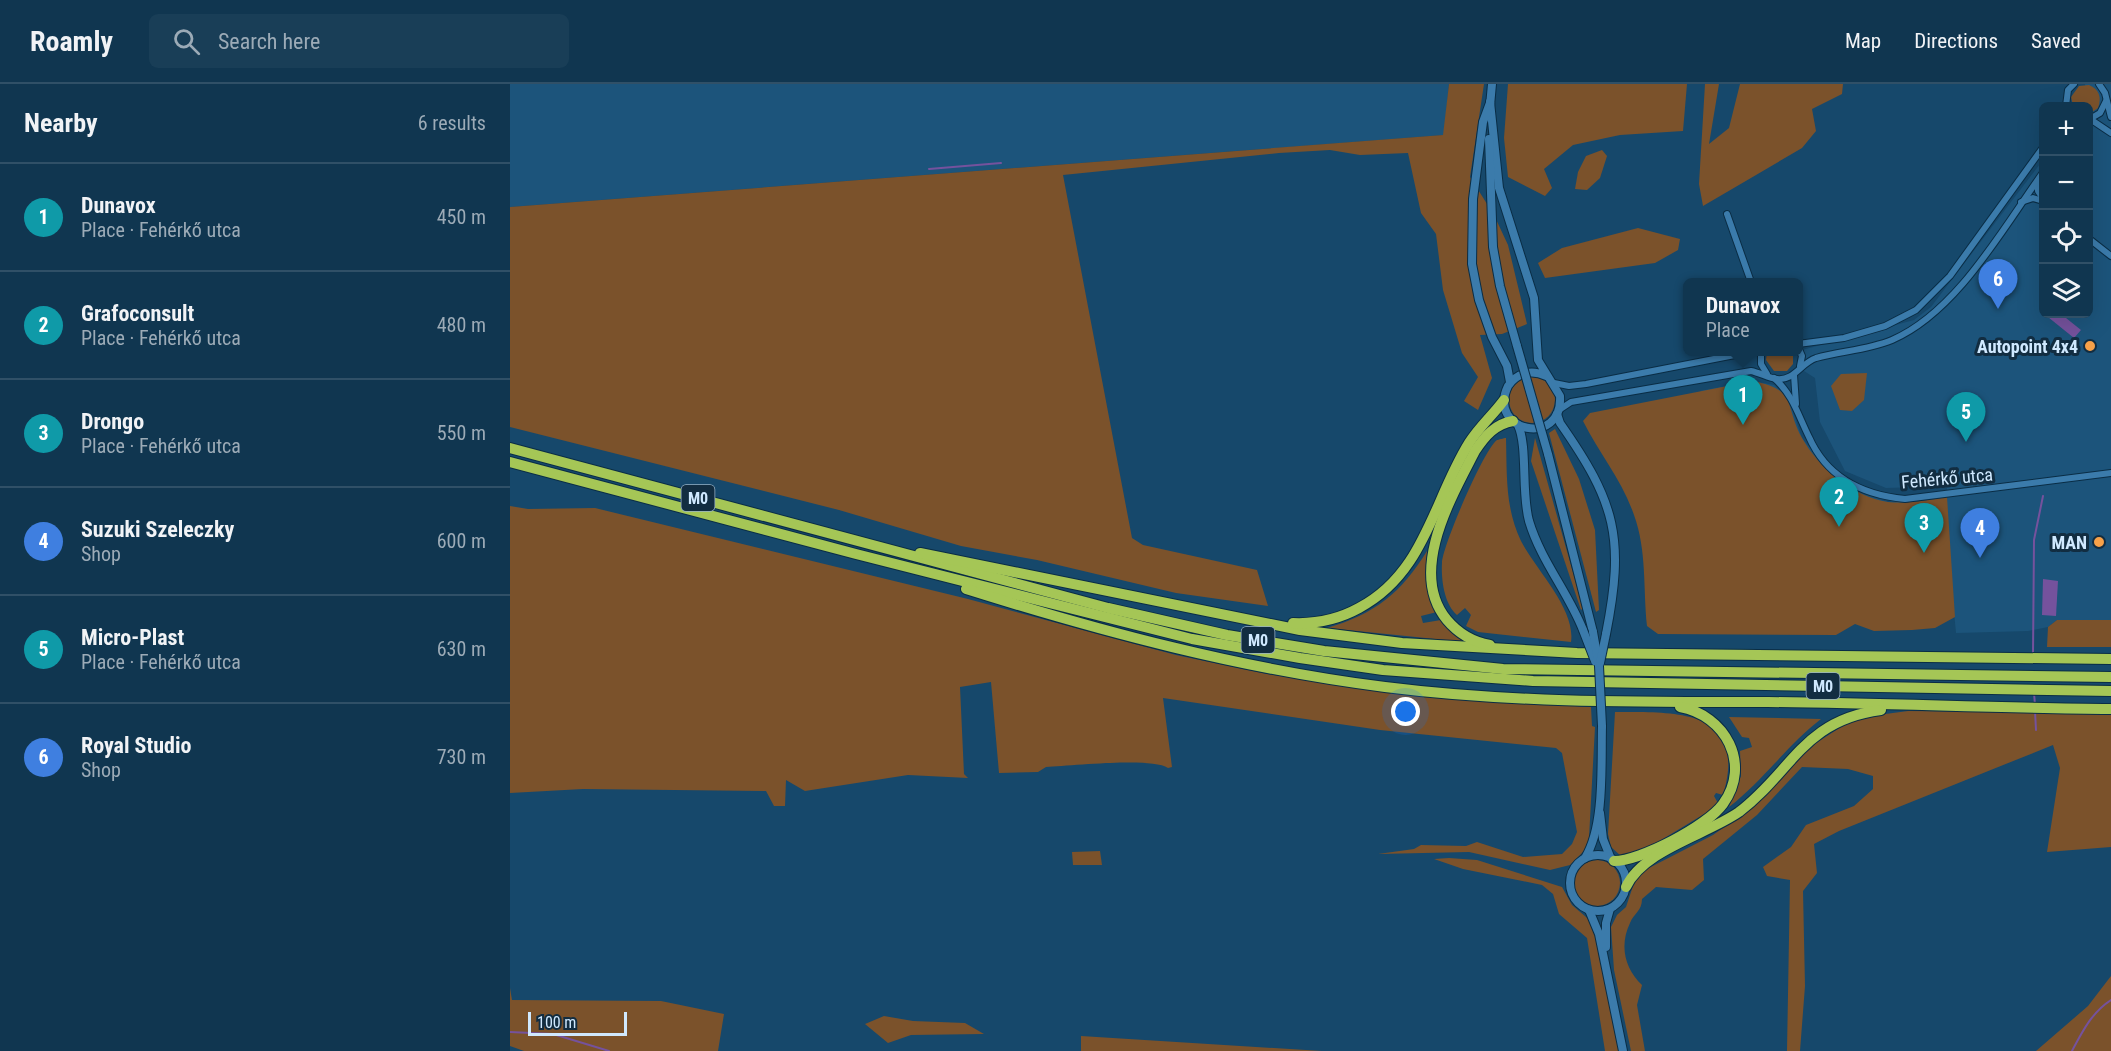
<!DOCTYPE html>
<html lang="en">
<head>
<meta charset="utf-8">
<style>
	body { margin:0; font-family:"Roboto Condensed",sans-serif; background:#193e57; color:#f1f3f6 }
	.controls { position:absolute; right:18px; top:18px; display:grid; overflow:hidden; border-radius:9px; box-shadow:0 6px 24px #0002 }
	.controls button { width:54px; height:54px; display:grid; place-items:center; padding:0; border:0; border-bottom:2px solid #305067; background:#103650; color:#f1f3f6; font:30px sans-serif }
	.scale { position:absolute; left:18px; bottom:15px; width:99px; box-sizing:border-box; padding-left:6px; border:3px solid #d0e9ff; border-top:0; font-size:16px; line-height:21px; white-space:nowrap; color:#d0e9ff; -webkit-text-stroke:4px #122d41; paint-order:stroke }
	.you { position:absolute; left:896px; top:628px; width:21px; height:21px; margin:-15px; border:4px solid #fff; border-radius:50%; background:#1a73e8; box-shadow:0 0 0 9px #1a73e833 }
	.badge { display:grid; place-items:center; width:39px; height:39px; border-radius:50%; background:#8c9099; color:#fff; font-size:20px; font-weight:700 }
	.pin { position:absolute; translate:-50% -50px; filter:drop-shadow(0 2px 3px #0008) }
	.pin::after { content:''; position:absolute; top:32px; width:21px; height:18px; background:inherit; clip-path:polygon(0 0,100% 0,50% 100%) }
	.popup { position:absolute; left:1173px; top:194px; width:120px; height:78px; box-sizing:border-box; display:grid; place-content:center; border-radius:9px; background:#103650; filter:drop-shadow(0 2px 4px #0005); font-size:20px; white-space:nowrap; color:#9cabb7 }
	.popup b { font-size:22px; color:#f1f3f6 }
	.popup::after { content:''; position:absolute; left:50%; top:100%; margin-left:-12px; border:12px solid transparent; border-top-color:#103650 }
	.list { margin:0; padding:0; list-style:none }
	h2 { display:flex; justify-content:space-between; align-items:center; height:78px; margin:0; padding:0 24px; font-size:26px }
	h2 small { font-size:20px; font-weight:400; color:#9cabb7 }
	.list li { display:grid; grid-template-columns:39px 1fr auto; gap:18px; align-items:center; box-sizing:border-box; height:108px; padding:0 24px; border-top:2px solid #305067 }
	.list b { display:block; font-size:22px; white-space:nowrap }
	.list p { margin:0; font-size:20px; white-space:nowrap; color:#9cabb7 }
	.list em { font-size:20px; font-style:normal; color:#9cabb7 }
	.icon { flex:none; width:33px; height:33px; fill:none; stroke:currentColor; stroke-width:2; stroke-linecap:round; stroke-linejoin:round }
	.map { position:relative; flex:none; width:1601px; height:967px; overflow:hidden }
	header { display:flex; align-items:center; gap:36px; box-sizing:border-box; height:84px; padding:0 30px; background:#103650; border-bottom:2px solid #305067 }
	header strong { font-size:28px }
	nav { display:flex; gap:33px; margin-inline-start:auto; font-size:21px }
	.search { width:420px; height:54px; background:#193e57; display:flex; align-items:center; gap:15px; box-sizing:border-box; padding:0 21px; border-radius:9px; color:#9cabb7; font-size:22px }
	main { display:flex }
	aside { flex:1; background:#103650 }
	.map>svg:first-child { display:block }
</style>
</head>
<body>
<header>
<strong>Roamly</strong>
<div class="search"><svg class="icon" aria-label="search" viewBox="0 0 24 24"><circle cx="10" cy="10" r="6"/><path d="M15 15l6 6"/></svg>Search here</div>
<nav><a>Map</a><a>Directions</a><a>Saved</a></nav>
</header>
<main>
<aside>
<h2>Nearby<small>6 results</small></h2>
<ul class="list">
<li><span class="badge" style="background:#0f9aa8">1</span><div><b>Dunavox</b><p>Place · Fehérkő utca</p></div><em>450 m</em></li>
<li><span class="badge" style="background:#0f9aa8">2</span><div><b>Grafoconsult</b><p>Place · Fehérkő utca</p></div><em>480 m</em></li>
<li><span class="badge" style="background:#0f9aa8">3</span><div><b>Drongo</b><p>Place · Fehérkő utca</p></div><em>550 m</em></li>
<li><span class="badge" style="background:#3f7fe0">4</span><div><b>Suzuki Szeleczky</b><p>Shop</p></div><em>600 m</em></li>
<li><span class="badge" style="background:#0f9aa8">5</span><div><b>Micro-Plast</b><p>Place · Fehérkő utca</p></div><em>630 m</em></li>
<li><span class="badge" style="background:#3f7fe0">6</span><div><b>Royal Studio</b><p>Shop</p></div><em>730 m</em></li>
</ul>
</aside>
<div class="map">
<svg width="1601" height="967" viewBox="0 0 1601 967">
	<rect width="100%" height="100%" fill="#16486b"/>
	<!-- built -->
	<g fill="#1c547b">
		<polygon points="0,0 939,0 934,51 0,123"/>
		<polygon points="1575,0 1601,0 1601,536 1547,536 1538,543 1518,547 1446,549 1444,528 1190,307 1243,297 1264,301 1278,314 1292,354 1322,391 1353,410 1378,418 1437,413 1437,402 1376,404 1335,387 1310,338 1305,294 1294,287 1292,266 1404,236 1421,223 1533,76 1534,230 1578,230 1578,22"/>
	</g>
	<!-- green -->
	<g fill="#7b522b">
		<polygon points="939,0 974,0 960,93 984,131 998,161 1017,240 992,250 970,251 982,294 968,326 954,317 968,293 952,269 933,206 926,150 911,129 898,69 850,71 820,66 769,69 553,91 622,454 633,461 747,486 758,522 666,509 527,476 451,462 329,426 0,343 0,123 933,51"/>
		<polygon points="998,0 1177,0 1173,47 1110,51 1063,61 1034,85 1042,104 1035,112 998,93 994,54"/>
		<polygon points="1195,0 1209,0 1199,60 1219,44 1230,0 1333,0 1332,10 1302,25 1306,47 1292,64 1193,122 1189,100"/>
		<path d="M1579,1C1589,5 1592,13 1588,24L1579,30L1578,22H1563L1561,13L1569,2Z"/>
		<polygon points="1092,66 1097,72 1090,94 1077,106 1065,105 1068,88 1076,72"/>
		<polygon points="1128,144 1170,155 1168,166 1145,179 1035,194 1028,179 1052,164"/>
		<polygon points="1257,268 1283,268 1283,280 1277,287 1264,287 1256,276"/>
		<polygon points="1357,289 1354,316 1342,327 1330,326 1321,302 1331,290"/>
		<circle cx="1022" cy="316" r="23"/>
		<path d="M1243,297C1288,306 1274,321 1292,354C1309,384 1343,413 1378,418C1397,420 1418,416 1437,413L1445,533L1425,544L1402,546L1364,547L1345,540L1326,551L1148,550L1137,542C1133,504 1137,467 1124,431C1112,396 1089,369 1073,337L1080,329Z"/>
		<polygon points="1045,345 1069,395 1085,446 1089,526 1086,528 1039,349"/>
		<path d="M996,354C997,390 995,424 1011,457C1026,486 1066,525 1061,558L968,548L956,542L961,531L955,524L947,531C934,520 931,495 932,479C932,463 974,365 987,356C988,356 994,354 996,354Z"/>
		<polygon points="1025,354 1073,524 1071,526 1021,377"/>
		<path d="M0,422L18,425L85,424L458,515L666,571L757,590L923,613L1081,623L1082,642L1085,643L1079,754L1076,765L1060,781L1040,786L959,768L868,770L904,765L911,761L956,762L967,758L1013,773L1052,770L1062,760L1067,748L1052,669L1046,664L870,646L653,614L662,683L658,684C641,673 562,682 536,683L528,688L489,689L481,598L450,603L454,690L458,694L398,691L295,707L276,696L275,722H264L256,707L73,705L0,709Z"/>
		<path d="M917,467L916,495L927,528L911,532L913,539L931,536L955,558L817,544C865,530 891,509 917,467Z"/>
		<polygon points="1547,536 1601,536 1601,563 1537,563 1538,543"/>
		<path d="M1398,627L1601,629V763L1537,768L1550,684L1543,661L1329,747L1304,760L1307,789L1293,807L1295,902L1290,967H1277L1280,796L1257,792L1253,783L1281,763L1296,741L1344,722L1363,705V692L1338,685L1292,683L1247,731L1193,775L1194,796L1182,806L1146,803L1132,815C1132,827 1124,829 1120,839C1109,862 1115,885 1132,901L1127,921L1135,967H1121L1104,886L1101,843L1107,831L1116,823L1125,796L1135,786L1203,751L1240,725L1303,661L1345,634Z"/>
		<path d="M1105,628C1165,628 1239,624 1213,711L1206,709L1204,712L1209,721L1138,764L1111,772L1101,763L1098,750Z"/>
		<path d="M1219,633L1311,635C1277,661 1253,697 1219,723L1231,692L1230,667L1242,663L1239,654L1232,653Z"/>
		<polygon points="590,767 592,781 563,781 562,768"/>
		<polygon points="939,774 967,776 1052,803 1062,821 1083,839 1110,967 1095,967 1077,854 1049,830 1043,810 1032,801 953,785 924,775"/>
		<circle cx="1087" cy="799" r="23"/>
		<polygon points="1601,892 1601,967 1526,967 1578,922"/>
		<polygon points="0,904 2,916 151,917 214,930 208,967 14,967 0,962"/>
		<polygon points="374,932 403,937 455,939 474,950 401,951 378,959 355,940"/>
		<polygon points="571,952 812,967 571,967"/>
	</g>
	<!-- water -->
	<g fill="#75529d">
		<polygon points="1533,229 1551,230 1571,246 1564,254"/>
		<polygon points="1533,495 1548,497 1546,532 1532,531"/>
	</g>
	<g fill="none" stroke-linecap="round" stroke-linejoin="round">
		<!-- stream -->
		<g stroke="#75529d" stroke-width="2">
			<polyline points="419,85 491,79"/>
			<polyline points="1523,570 1524,456 1533,412"/>
			<polyline points="1524,609 1525,621"/>
			<polyline points="1525,627 1526,646"/>
			<polyline points="0,948 43,950 99,967"/>
			<path d="M1562,967C1572,948 1582,928 1601,916"/>
		</g>
		<defs>
			<g id="street">
				<polyline points="1589,0 1595,9 1601,33"/>
				<polyline points="1556,22 1558,6 1564,0"/>
				<polyline points="1580,35 1601,49"/>
				<polyline points="1578,36 1590,29 1596,17"/>
				<polyline points="1528,98 1528,107 1534,116"/>
				<polyline points="1511,118 1523,114 1533,117"/>
				<polyline points="1217,130 1241,198"/>
				<polyline points="1578,154 1601,172"/>
				<polyline points="1288,260 1334,254 1375,242 1406,226 1440,192 1534,62"/>
				<polyline points="1288,263 1292,272 1290,282"/>
				<polyline points="1251,268 1251,280 1257,290"/>
				<polyline points="1284,291 1286,320"/>
				<path d="M1264,294C1283,311 1288,331 1299,353C1317,394 1353,411 1395,415L1601,389"/>
				<polyline points="1044,299 1059,302 1076,300 1240,268"/>
				<path d="M1049,326L1061,318L1241,287C1250,289 1259,294 1267,295C1284,297 1291,279 1306,274C1331,267 1358,266 1382,256C1447,228 1493,144 1534,87"/>
			</g>
			<g id="secondary">
				<path d="M980,18L989,104L1024,214L1028,276L1050,312C1053,364 976,348 998,302C1007,289 1021,285 1036,292"/>
				<polyline points="980,19 973,38 963,115 962,180 969,216 982,253 997,282 1000,298"/>
				<polyline points="980,22 982,0"/>
				<polyline points="979,55 983,163 990,202 1007,262"/>
				<path d="M1047,330L1050,339C1106,419 1115,454 1096,550"/>
				<path d="M1008,341C1018,363 1011,408 1019,437C1031,477 1058,508 1073,546"/>
				<polyline points="1038,370 1083,548"/>
				<polyline points="1090,729 1093,755 1101,775"/>
				<circle cx="1088" cy="799" r="28"/>
				<path d="M1075,774C1095,742 1091,680 1092,642"/>
				<polyline points="1079,826 1089,850 1113,967"/>
				<polyline points="1096,863 1096,839 1100,825"/>
			</g>
			<g id="highway">
				<polyline points="0,364 598,524 717,551 814,567 993,585 1601,593"/>
				<polyline points="0,378 346,470 682,555 790,574 873,586 1023,597 1601,607"/>
				<polyline points="410,469 790,546 892,559 1067,569 1601,575"/>
				<path d="M456,505C593,548 732,585 875,603C1002,619 1130,618 1258,618C1372,619 1487,624 1601,625"/>
				<path d="M783,539C806,540 829,535 849,524C915,489 923,417 959,359C969,343 983,331 994,316"/>
				<path d="M980,561C963,558 948,549 937,536C897,488 942,412 965,367C975,352 985,340 1003,337"/>
				<path d="M1104,777C1130,777 1197,742 1213,720C1242,680 1215,631 1170,623"/>
				<path d="M1116,803C1133,766 1196,751 1229,728C1282,688 1293,636 1371,626"/>
			</g>
		</defs>
		<!-- street casing -->
		<use href="#street" stroke="#0a2d45" stroke-width="8"/>
		<!-- secondary casing -->
		<use href="#secondary" stroke="#0a2d45" stroke-width="10"/>
		<!-- highway casing -->
		<use href="#highway" stroke="#0a2d45" stroke-width="12"/>
		<!-- street -->
		<use href="#street" stroke="#3b7bab" stroke-width="6"/>
		<!-- secondary -->
		<use href="#secondary" stroke="#3b7bab" stroke-width="8"/>
		<!-- highway -->
		<use href="#highway" stroke="#a5c656" stroke-width="10"/>
		<defs>
			<g id="secondary-bridge">
				<polyline points="1007,262 1038,370"/>
				<polyline points="1073,546 1085,577"/>
				<polyline points="1083,548 1089,582 1092,642"/>
				<polyline points="1090,579 1096,550"/>
			</g>
		</defs>
		<!-- secondary-bridge casing -->
		<use href="#secondary-bridge" stroke="#0a2d45" stroke-width="10" stroke-linecap="butt"/>
		<!-- secondary-bridge -->
		<use href="#secondary-bridge" stroke="#3b7bab" stroke-width="8"/>
	</g>
	<!-- markers -->
	<g fill="#f7a149" stroke="#122d41" stroke-width="2">
		<circle cx="1580" cy="262" r="6"/>
		<circle cx="1589" cy="458" r="6"/>
	</g>
	<g text-anchor="middle" dominant-baseline="central" stroke-width="6" stroke-linejoin="round" paint-order="stroke">
		<!-- shield labels -->
		<g fill="#122d41" stroke="#97b1c6" stroke-width="1.5">
			<rect x="171.5" y="401" width="33" height="26" rx="4.5"/>
			<rect x="731.5" y="543" width="33" height="26" rx="4.5"/>
			<rect x="1296.5" y="589" width="33" height="26" rx="4.5"/>
		</g>
		<g font-size="16" font-weight="bold" fill="#d0e9ff">
			<text x="188" y="414">M0</text>
			<text x="748" y="556">M0</text>
			<text x="1313" y="602">M0</text>
		</g>
		<!-- poi labels -->
		<g font-size="18" font-weight="bold" fill="#d0e9ff" stroke="#122d41" text-anchor="end">
			<text x="1568" y="262">Autopoint 4x4</text>
			<text x="1577" y="458">MAN</text>
		</g>
		<!-- street labels -->
		<g font-size="18" fill="#d0e9ff" stroke="#122d41">
			<text transform="translate(1437 394) rotate(-5)">Fehérkő utca</text>
		</g>
	</g>
</svg>
<div class="controls">
<button>+</button>
<button>−</button>
<button><svg class="icon" aria-label="locate" viewBox="0 0 24 24"><circle cx="12" cy="12" r="6"/><path d="M12 2v4M12 18v4M2 12h4M18 12h4"/></svg></button>
<button><svg class="icon" aria-label="layers" viewBox="0 0 24 24"><path d="M12 4l9 5-9 5-9-5zM3 14l9 5 9-5"/></svg></button>
</div>
<div class="scale">100 m</div>
<div class="you"></div>
<div class="pin badge" style="left:1233px;top:341px;background:#0f9aa8">1</div>
<div class="popup"><b>Dunavox</b>Place</div>
<div class="pin badge" style="left:1329px;top:443px;background:#0f9aa8">2</div>
<div class="pin badge" style="left:1414px;top:469px;background:#0f9aa8">3</div>
<div class="pin badge" style="left:1470px;top:474px;background:#3f7fe0">4</div>
<div class="pin badge" style="left:1456px;top:358px;background:#0f9aa8">5</div>
<div class="pin badge" style="left:1488px;top:225px;background:#3f7fe0">6</div>
</div>
</main>
</body>
</html>
